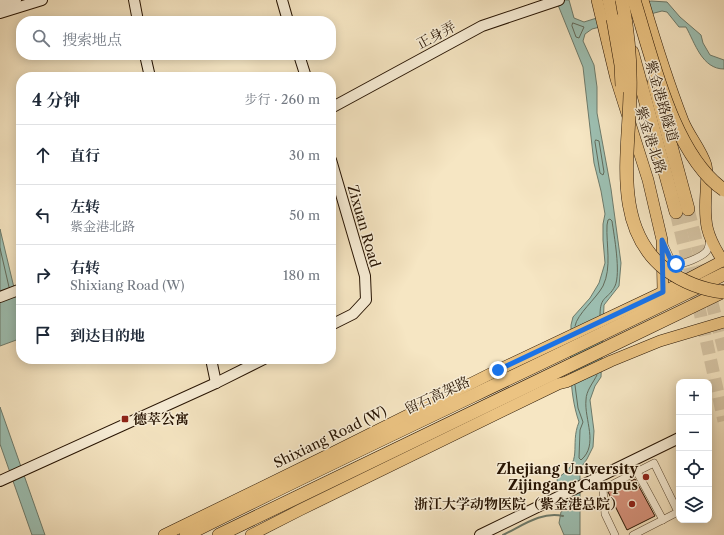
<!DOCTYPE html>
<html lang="zh">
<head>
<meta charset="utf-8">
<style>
	body { margin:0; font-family:"Libre Caslon Text","Noto Serif SC",serif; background:#f6f6f7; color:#1f2937 }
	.controls { position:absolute; right:12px; bottom:12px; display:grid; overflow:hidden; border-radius:8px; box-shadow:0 2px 10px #0003 }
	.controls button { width:36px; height:36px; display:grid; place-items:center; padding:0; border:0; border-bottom:1px solid #e0e1e3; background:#fff; color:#1f2937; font:20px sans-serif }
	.stop { position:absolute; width:12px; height:12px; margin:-9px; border:3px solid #1a73e8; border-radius:50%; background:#fff }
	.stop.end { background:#1a73e8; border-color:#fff; box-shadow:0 1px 4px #0008 }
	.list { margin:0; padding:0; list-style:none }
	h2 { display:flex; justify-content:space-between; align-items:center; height:52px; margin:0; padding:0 16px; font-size:17px }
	h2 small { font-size:13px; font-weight:400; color:#747a83 }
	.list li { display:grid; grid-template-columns:26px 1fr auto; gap:12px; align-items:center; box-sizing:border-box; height:60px; padding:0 16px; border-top:1px solid #e0e1e3 }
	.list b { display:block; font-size:15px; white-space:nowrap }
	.list p { margin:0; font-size:13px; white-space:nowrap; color:#747a83 }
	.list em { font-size:13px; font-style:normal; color:#747a83 }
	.icon { flex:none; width:22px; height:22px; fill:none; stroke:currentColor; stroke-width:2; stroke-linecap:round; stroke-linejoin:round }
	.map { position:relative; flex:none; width:724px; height:535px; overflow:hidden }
	.search { position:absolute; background:#fff; box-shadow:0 2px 10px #0003; left:16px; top:16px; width:320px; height:44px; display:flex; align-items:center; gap:10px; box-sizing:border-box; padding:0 14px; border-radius:16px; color:#747a83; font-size:15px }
	.panel { position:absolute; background:#fff; box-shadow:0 2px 10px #0003; left:16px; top:72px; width:320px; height:292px; border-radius:16px }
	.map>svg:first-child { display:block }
</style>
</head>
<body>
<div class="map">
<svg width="724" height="535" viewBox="0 0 724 535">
	<rect width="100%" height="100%" fill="#f6e6c3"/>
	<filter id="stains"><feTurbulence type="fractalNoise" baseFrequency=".005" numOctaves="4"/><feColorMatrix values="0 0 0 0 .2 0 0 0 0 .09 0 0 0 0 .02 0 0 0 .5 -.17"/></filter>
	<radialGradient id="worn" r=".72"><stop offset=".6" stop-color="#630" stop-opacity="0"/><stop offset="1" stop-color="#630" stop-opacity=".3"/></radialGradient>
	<!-- water -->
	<g fill="#9dc0b3" stroke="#6d7b6c">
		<path d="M556,0H569L574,18L584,22L651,1L667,2L680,17L701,35L703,43L710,55L724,60V69C702,69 695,43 686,27H679L667,12L662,11L592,29L585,34L583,41L594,65L597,87V113L611,189L621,263L619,286L604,305L601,377L595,386L590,400L594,431L593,447L587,459L580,469V535H564L559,523L561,512L566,508C558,497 558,491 557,478C585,462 569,446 579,422C568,390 571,358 571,325L573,317L590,298L599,283L605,263L603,240V224L605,214L601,191L594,163L583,67Z"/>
		<polygon points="0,229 21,317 21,337 19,339 0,346"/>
		<polygon points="0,407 45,535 32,535 0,444"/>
	</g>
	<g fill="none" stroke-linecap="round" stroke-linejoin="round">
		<!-- shore -->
		<g stroke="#626a5a" stroke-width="1">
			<polygon points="573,23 584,27 579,38 576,37 572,26"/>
			<polygon points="596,140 599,141 604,172 603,175 600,173 595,142"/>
			<polyline points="0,248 9,287"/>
			<path d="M575,326C577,314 596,299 603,286C612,267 606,245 607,225L608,220L610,219L612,221C614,235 621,273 615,286C608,300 600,295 600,315"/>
			<path d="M575,385L578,408L583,422L580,430L579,458L581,460C599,445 584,419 586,400C586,391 593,383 597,375"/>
		</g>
		<!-- stream -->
		<path stroke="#6d7b6c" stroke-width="2" d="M503,535C522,526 541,511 563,516"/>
	</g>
	<!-- building -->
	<polygon fill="#d8947e" stroke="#261302" points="635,479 655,516 627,530 608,492"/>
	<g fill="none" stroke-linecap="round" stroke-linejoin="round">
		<!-- highway-tunnel -->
		<g stroke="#d7c6a6" stroke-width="13" stroke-dasharray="13 6" stroke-linecap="butt">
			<polyline points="688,209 724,350"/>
			<polyline points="676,212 700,312 724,421"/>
		</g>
		<defs>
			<g id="street">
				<path d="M664,245L670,258L676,264C683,265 701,257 706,252C709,249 709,244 710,239"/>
				<polyline points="637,472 663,520"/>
				<polyline points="615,535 605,514 603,489 654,463 678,512 633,535"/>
			</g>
			<g id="secondary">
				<polyline points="134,0 138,21"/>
				<polyline points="282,0 288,21"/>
				<polyline points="0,5 16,0"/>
				<polyline points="0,13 42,0"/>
				<polyline points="145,55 150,77"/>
				<polyline points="299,55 306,77"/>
				<polyline points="331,108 482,26 559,0"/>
				<polyline points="331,160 365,276 366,300 353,314 331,325"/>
				<polyline points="0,297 21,289"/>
				<polyline points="211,359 216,383"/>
				<polyline points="0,481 216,383 264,359"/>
				<polyline points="480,535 679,438"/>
			</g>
			<g id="primary">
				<polyline points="597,0 616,79 648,180 662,240 663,292"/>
				<path d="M643,0C655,41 668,82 683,121C689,136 701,149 706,165C708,173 706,183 706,192C704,223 706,235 723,261"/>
				<polyline points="164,535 332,453 498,370 663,292 724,260"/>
				<polyline points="251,535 300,510 558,384 566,382 611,361 660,341 724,322"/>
			</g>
			<g id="highway">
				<polyline points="609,0 613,19"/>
				<polyline points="632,52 676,212"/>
				<polyline points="654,83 688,209"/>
				<path d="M186,535C364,445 546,363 724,274"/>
				<polyline points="219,535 724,291"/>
			</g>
		</defs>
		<!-- street casing -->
		<use href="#street" stroke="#5a4832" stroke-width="8"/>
		<!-- secondary casing -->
		<use href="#secondary" stroke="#261302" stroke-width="12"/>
		<!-- primary casing -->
		<use href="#primary" stroke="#261302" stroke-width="12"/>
		<!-- highway casing -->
		<use href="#highway" stroke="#261302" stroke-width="14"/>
		<!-- street -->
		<use href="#street" stroke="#f9efd8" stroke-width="7"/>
		<!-- secondary -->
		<use href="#secondary" stroke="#f9efd8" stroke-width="10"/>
		<!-- primary -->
		<use href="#primary" stroke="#ebc382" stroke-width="11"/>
		<!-- highway -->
		<use href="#highway" stroke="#ebc382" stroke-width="13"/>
		<defs>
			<g id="highway-bridge">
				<path d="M622,0C628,31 631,62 630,94C629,152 612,227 665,269C683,282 703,290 724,292"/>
				<path d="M634,0C652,57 673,155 724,190"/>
				<polyline points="613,19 621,65 622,86"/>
			</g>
		</defs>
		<!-- highway-bridge casing -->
		<use href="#highway-bridge" stroke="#261302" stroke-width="14" stroke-linecap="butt"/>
		<!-- highway-bridge -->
		<use href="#highway-bridge" stroke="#ebc382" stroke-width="13"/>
	</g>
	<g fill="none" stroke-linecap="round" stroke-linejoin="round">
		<!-- route -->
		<polyline stroke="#1a73e8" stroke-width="5" points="498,370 663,292 662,240 670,258 676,264"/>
	</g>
	<!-- markers -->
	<g fill="#8f2418" stroke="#f9efd8" stroke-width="1.5">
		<rect x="121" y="415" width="8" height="8" rx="2"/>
		<circle cx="646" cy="477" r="4"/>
		<circle cx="632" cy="504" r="4"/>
	</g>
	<g text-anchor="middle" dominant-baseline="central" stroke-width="3" stroke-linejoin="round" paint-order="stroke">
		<!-- street labels -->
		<g font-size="14" fill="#261302" stroke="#f9efd8">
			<text transform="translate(436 35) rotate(-28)">正身弄</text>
			<text transform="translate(662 101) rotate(74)">紫金港路隧道</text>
			<text transform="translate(651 140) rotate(72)">紫金港北路</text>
			<text transform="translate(364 226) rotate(74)">Zixuan Road</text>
			<text transform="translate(437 395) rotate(-25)">留石高架路</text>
			<text transform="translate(330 437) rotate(-26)">Shixiang Road (W)</text>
		</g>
		<!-- poi labels -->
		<g font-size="14" font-weight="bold" fill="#261302" stroke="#f9efd8" text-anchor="end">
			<text x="133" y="419" text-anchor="start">德萃公寓</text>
			<text x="638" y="469">Zhejiang University<tspan x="638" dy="16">Zijingang Campus</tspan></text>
			<text x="624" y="504">浙江大学动物医院（紫金港总院）</text>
		</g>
	</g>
	<rect width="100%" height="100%" filter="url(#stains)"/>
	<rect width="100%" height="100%" fill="url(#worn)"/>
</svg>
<div class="controls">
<button>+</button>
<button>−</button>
<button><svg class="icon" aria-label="locate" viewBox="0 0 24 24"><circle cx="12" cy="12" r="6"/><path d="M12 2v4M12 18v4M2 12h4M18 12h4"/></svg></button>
<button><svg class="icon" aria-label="layers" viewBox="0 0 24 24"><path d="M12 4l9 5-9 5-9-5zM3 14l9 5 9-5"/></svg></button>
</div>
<div class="stop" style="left:676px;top:264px"></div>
<div class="stop end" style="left:498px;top:370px"></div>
<div class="search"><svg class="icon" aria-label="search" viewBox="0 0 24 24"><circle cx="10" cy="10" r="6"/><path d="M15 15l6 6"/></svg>搜索地点</div>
<section class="panel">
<h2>4 分钟<small>步行 · 260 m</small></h2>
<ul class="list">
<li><svg class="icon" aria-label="ahead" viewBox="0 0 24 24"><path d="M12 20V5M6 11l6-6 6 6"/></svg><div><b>直行</b></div><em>30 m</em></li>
<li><svg class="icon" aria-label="left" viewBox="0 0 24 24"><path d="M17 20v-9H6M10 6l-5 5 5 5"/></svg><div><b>左转</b><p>紫金港北路</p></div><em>50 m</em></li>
<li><svg class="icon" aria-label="right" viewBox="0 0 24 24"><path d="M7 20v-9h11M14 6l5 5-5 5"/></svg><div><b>右转</b><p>Shixiang Road (W)</p></div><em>180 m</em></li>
<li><svg class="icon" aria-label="arrive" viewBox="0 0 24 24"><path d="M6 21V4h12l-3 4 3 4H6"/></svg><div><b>到达目的地</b></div></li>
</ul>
</section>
</div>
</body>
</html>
